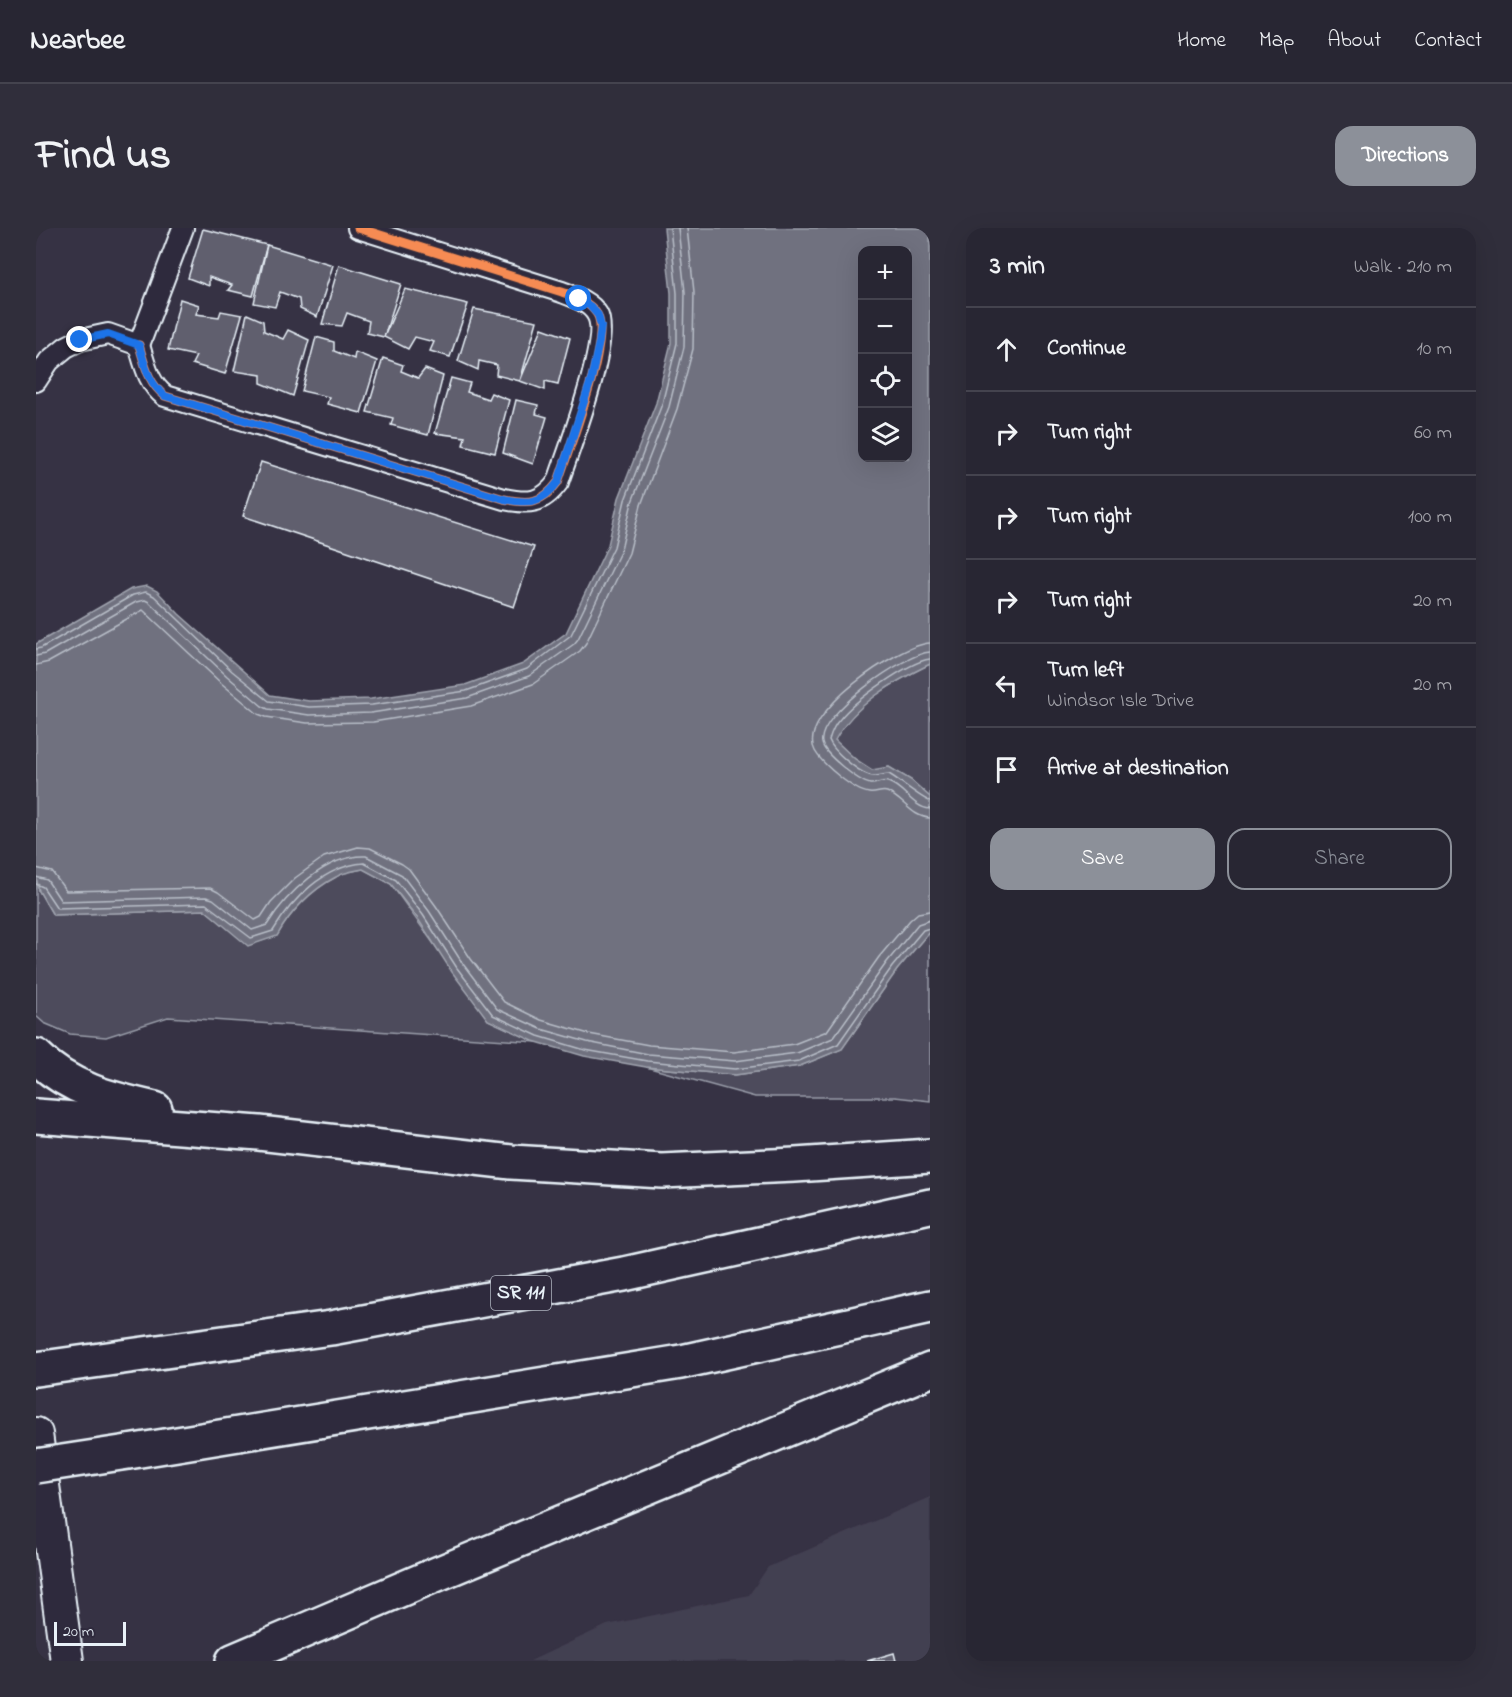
<!DOCTYPE html>
<html lang="en">
<head>
<meta charset="utf-8">
<style>
	body { margin:0; font-family:"Indie Flower",sans-serif; background:#302e3b; color:#f1f3f6 }
	.controls { position:absolute; right:18px; top:18px; display:grid; overflow:hidden; border-radius:12px; box-shadow:0 6px 24px #0002 }
	.controls button { width:54px; height:54px; display:grid; place-items:center; padding:0; border:0; border-bottom:2px solid #44434e; background:#282633; color:#f1f3f6; font:30px sans-serif }
	.scale { position:absolute; left:18px; bottom:15px; width:72px; box-sizing:border-box; padding-left:6px; border:3px solid #e8f1f8; border-top:0; font-size:16px; line-height:21px; white-space:nowrap; color:#e8f1f8; -webkit-text-stroke:4px #2f2a3d; paint-order:stroke }
	.stop { position:absolute; width:18px; height:18px; margin:-14px; border:4px solid #1a73e8; border-radius:50%; background:#fff }
	.stop.end { background:#1a73e8; border-color:#fff; box-shadow:0 2px 6px #0008 }
	.list { margin:0; padding:0; list-style:none }
	h2 { display:flex; justify-content:space-between; align-items:center; height:78px; margin:0; padding:0 24px; font-size:26px }
	h2 small { font-size:20px; font-weight:400; color:#a5a5ac }
	.list li { display:grid; grid-template-columns:39px 1fr auto; gap:18px; align-items:center; box-sizing:border-box; height:84px; padding:0 24px; border-top:2px solid #44434e }
	.list b { display:block; font-size:22px; white-space:nowrap }
	.list p { margin:0; font-size:20px; white-space:nowrap; color:#a5a5ac }
	.list em { font-size:20px; font-style:normal; color:#a5a5ac }
	.actions { display:flex; gap:12px; padding:18px 24px }
	.actions a { flex:1; padding:14px 0; border:2px solid #8c9099; border-radius:18px; text-align:center; font-size:21px; color:#8c9099 }
	.actions .main { background:#8c9099; color:#fff }
	.icon { flex:none; width:33px; height:33px; fill:none; stroke:currentColor; stroke-width:2; stroke-linecap:round; stroke-linejoin:round }
	.map { position:relative; flex:none; width:894px; height:1433px; overflow:hidden; border-radius:18px }
	header { display:flex; align-items:center; gap:36px; box-sizing:border-box; height:84px; padding:0 30px; background:#282633; border-bottom:2px solid #44434e }
	header strong { font-size:28px }
	nav { display:flex; gap:33px; margin-inline-start:auto; font-size:21px }
	.intro { display:flex; align-items:center; justify-content:space-between; box-sizing:border-box; height:144px; padding:0 36px }
	h1 { margin:0; font-size:42px }
	.button { padding:15px 27px; border-radius:18px; background:#8c9099; color:#fff; font-size:21px; font-weight:700 }
	main { display:flex; gap:36px; padding:0 36px }
	aside { flex:1; background:#282633; border-radius:18px; box-shadow:0 6px 24px #0002 }
	.map>svg:first-child { display:block }
</style>
</head>
<body>
<header>
<strong>Nearbee</strong>
<nav><a>Home</a><a>Map</a><a>About</a><a>Contact</a></nav>
</header>
<div class="intro"><h1>Find us</h1><a class="button">Directions</a></div>
<main>
<div class="map">
<svg width="894" height="1433" viewBox="0 0 894 1433">
	<rect width="100%" height="100%" fill="#363244"/>
	<filter id="ink" filterUnits="userSpaceOnUse"><feTurbulence type="fractalNoise" baseFrequency=".0167" numOctaves="2"/><feDisplacementMap in="SourceGraphic" scale="12" xChannelSelector="R" yChannelSelector="G"/><feConvolveMatrix kernelMatrix="1 2 1 2 8 2 1 2 1" color-interpolation-filters="sRGB"/></filter>
	<g filter="url(#ink)">
		<!-- built -->
		<polygon fill="#433f51" points="894,1269 894,1433 494,1433 571,1397 713,1367 732,1339"/>
		<!-- green -->
		<g fill="#4d4b5c" stroke="#9a9eaa" stroke-width="1.5">
			<path d="M894,436V569L875,552L853,539L836,543L819,531L798,512C819,476 857,454 894,436Z"/>
			<path d="M327,641L355,656L452,792L501,814L132,789L70,809L34,806L8,795L0,788V648L3,663L17,687L169,682L213,717L241,708C254,684 275,662 300,649C307,644 318,643 327,641Z"/>
			<polygon points="894,703 894,873 859,869 719,869 610,839 699,847 764,838 806,821 861,742"/>
		</g>
		<!-- water -->
		<path fill="#70717f" stroke="#a0a4af" stroke-width="1.5" fill-rule="evenodd" d="M628,0H894V436C857,454 819,476 799,512L819,531L836,542L853,539L875,552L894,569V703L861,742L806,821L764,838L699,847L610,839L548,828L497,813L452,792L416,744L382,691L355,656L327,641C318,643 307,644 300,649C275,662 254,684 241,708L212,718L169,682L17,687L3,663L0,648V416L95,361L111,358L121,363L143,386L234,467L273,473L335,471L429,457L487,436L530,405L572,317L583,270L620,175L635,115V65ZM826,22H872V230H826Z"/>
		<g fill="none" stroke-linecap="round" stroke-linejoin="round">
			<!-- shore -->
			<g stroke="#b8bec8" stroke-width="1.5">
				<path d="M894,415C864,416 759,487 779,523C787,537 818,563 833,565C840,566 846,562 851,564C868,571 875,589 894,590"/>
				<polyline points="0,421 5,420 97,367 110,364 118,368 196,443 233,473 273,479 336,477 430,463 491,441 535,407 578,319 589,272 626,176 641,115 641,65 634,0"/>
				<path d="M894,424C870,425 780,487 786,515C788,526 822,553 834,556C840,557 846,552 852,554C868,559 877,580 894,581"/>
				<polyline points="0,428 9,426 100,374 109,372 113,374 191,448 226,478 232,481 273,487 335,485 431,470 493,448 538,416 542,411 585,322 596,274 633,179 648,119 649,64 642,0"/>
				<path d="M894,431C872,434 818,473 804,491C799,496 795,505 793,512C797,523 821,543 833,547C839,550 847,546 853,546C862,551 887,572 894,573"/>
				<polyline points="0,437 13,434 107,382 185,455 222,486 230,489 271,495 337,494 435,478 497,456 544,423 550,415 593,325 605,277 641,181 657,121 658,64 651,0"/>
				<polyline points="0,640 16,644 30,663 174,660 182,664 219,692 225,689 235,674 259,650 288,629 322,619 334,620 366,636 373,641 400,678 435,731 468,774 505,792 553,806 613,817 698,824 758,816 791,803 843,729 874,692 882,685 894,683"/>
				<path d="M0,649L11,652L25,673L170,669L177,671L216,702L231,697C250,666 291,626 330,628L366,647L393,683L427,736L461,781L505,801L551,814L612,826L699,833L761,825L797,810L851,734L882,696L894,692"/>
				<path d="M0,656L7,659L21,680L170,676L215,710L237,703C256,671 288,638 328,635L360,652L387,687L421,740L457,787L502,808L549,822L611,833L699,841L763,833L802,816L856,739L887,702L894,700"/>
			</g>
		</g>
		<!-- building -->
		<g fill="#605e6e" stroke="#e8f1f8" stroke-width="1.5">
			<polygon points="167,1 231,17 217,68 192,62 196,57 173,49 173,58 152,50"/>
			<polygon points="231,17 297,37 281,89 264,81 263,71 244,64 239,79 218,75"/>
			<polygon points="303,37 365,56 348,109 331,105 333,93 311,85 306,98 286,96"/>
			<polygon points="369,61 432,76 414,129 394,123 398,114 379,109 372,121 348,109"/>
			<polygon points="144,71 163,77 160,86 183,89 185,83 206,87 189,146 156,136 160,128 132,122"/>
			<polygon points="438,81 501,93 484,153 460,147 461,137 443,133 442,142 422,133"/>
			<polygon points="211,86 227,93 228,103 247,111 252,102 273,112 257,168 225,155 225,147 198,143"/>
			<polygon points="506,100 534,110 522,156 509,153 509,162 484,153"/>
			<polygon points="280,109 298,114 298,123 318,131 319,124 341,133 325,185 291,176 293,169 266,163"/>
			<polygon points="347,130 367,137 365,143 382,150 389,141 407,148 392,207 355,197 357,190 331,184"/>
			<polygon points="415,150 434,155 431,164 452,171 455,165 473,172 459,225 427,217 429,209 399,205"/>
			<polygon points="480,172 502,177 500,186 511,189 497,236 467,225"/>
			<polygon points="225,234 498,319 478,379 207,288"/>
			<polygon points="858,1425 860,1433 831,1433"/>
		</g>
		<g fill="none" stroke-linecap="round" stroke-linejoin="round">
			<defs>
				<g id="minor">
					<path d="M103,117C109,137 112,155 129,168L468,271C492,276 506,276 522,254C532,223 576,111 561,86C554,74 539,69 526,64L322,0"/>
					<polyline points="0,153 13,133 30,119 44,112 72,106 103,117 147,0"/>
				</g>
				<polyline id="primary" points="0,1206 31,1433"/>
				<g id="motorway">
					<path d="M0,828C32,861 75,871 119,881"/>
					<polyline points="0,888 223,905 475,934 626,943 759,937 894,928"/>
					<polyline points="0,1141 295,1100 588,1046 894,978"/>
					<polyline points="92,1224 645,1134 894,1079"/>
					<polyline points="197,1433 394,1349 894,1142"/>
				</g>
			</defs>
			<!-- minor casing -->
			<use href="#minor" stroke="#e8f1f8" stroke-width="24"/>
			<!-- primary casing -->
			<use href="#primary" stroke="#e8f1f8" stroke-width="36"/>
			<!-- motorway casing -->
			<use href="#motorway" stroke="#e8f1f8" stroke-width="38"/>
			<!-- minor -->
			<use href="#minor" stroke="#2f2a3d" stroke-width="20"/>
			<!-- primary -->
			<use href="#primary" stroke="#2f2a3d" stroke-width="32"/>
			<!-- motorway -->
			<use href="#motorway" stroke="#2f2a3d" stroke-width="33"/>
			<defs>
				<polyline id="motorway-bridge" points="0,1238 92,1224"/>
			</defs>
			<!-- motorway-bridge casing -->
			<use href="#motorway-bridge" stroke="#e8f1f8" stroke-width="38" stroke-linecap="butt"/>
			<!-- motorway-bridge -->
			<use href="#motorway-bridge" stroke="#2f2a3d" stroke-width="33"/>
			<defs>
				<path id="cycleway" d="M103,117C109,137 112,155 129,168L468,271C492,276 506,276 522,254C532,223 576,111 561,86C554,74 539,69 526,64L322,0"/>
			</defs>
			<!-- cycleway casing -->
			<use href="#cycleway" stroke="#2f2a3d" stroke-width="13"/>
			<!-- cycleway -->
			<use href="#cycleway" stroke="#f68b52" stroke-width="9"/>
		</g>
	</g>
	<g fill="none" stroke-linecap="round" stroke-linejoin="round" filter="url(#ink)">
		<!-- route -->
		<path stroke="#1a73e8" stroke-width="8" d="M44,112L72,106L103,117C109,137 112,155 129,168L468,271C492,276 506,276 522,254L555,152L563,114L565,98L562,87L554,78L543,71"/>
	</g>
	<g text-anchor="middle" dominant-baseline="central" stroke-width="5" stroke-linejoin="round" paint-order="stroke">
		<!-- shield labels -->
		<rect fill="#2f2a3d" stroke="#b0b5c0" stroke-width="1.5" x="455" y="1048" width="60" height="34" rx="4.5"/>
		<g font-size="20" font-weight="bold" fill="#e8f1f8">
			<text x="485" y="1065">SR 111</text>
		</g>
	</g>
</svg>
<div class="controls">
<button>+</button>
<button>−</button>
<button><svg class="icon" aria-label="locate" viewBox="0 0 24 24"><circle cx="12" cy="12" r="6"/><path d="M12 2v4M12 18v4M2 12h4M18 12h4"/></svg></button>
<button><svg class="icon" aria-label="layers" viewBox="0 0 24 24"><path d="M12 4l9 5-9 5-9-5zM3 14l9 5 9-5"/></svg></button>
</div>
<div class="scale">20 m</div>
<div class="stop" style="left:543px;top:71px"></div>
<div class="stop end" style="left:44px;top:112px"></div>
</div>
<aside>
<h2>3 min<small>Walk · 210 m</small></h2>
<ul class="list">
<li><svg class="icon" aria-label="ahead" viewBox="0 0 24 24"><path d="M12 20V5M6 11l6-6 6 6"/></svg><div><b>Continue</b></div><em>10 m</em></li>
<li><svg class="icon" aria-label="right" viewBox="0 0 24 24"><path d="M7 20v-9h11M14 6l5 5-5 5"/></svg><div><b>Turn right</b></div><em>60 m</em></li>
<li><svg class="icon" aria-label="right" viewBox="0 0 24 24"><path d="M7 20v-9h11M14 6l5 5-5 5"/></svg><div><b>Turn right</b></div><em>100 m</em></li>
<li><svg class="icon" aria-label="right" viewBox="0 0 24 24"><path d="M7 20v-9h11M14 6l5 5-5 5"/></svg><div><b>Turn right</b></div><em>20 m</em></li>
<li><svg class="icon" aria-label="left" viewBox="0 0 24 24"><path d="M17 20v-9H6M10 6l-5 5 5 5"/></svg><div><b>Turn left</b><p>Windsor Isle Drive</p></div><em>20 m</em></li>
<li><svg class="icon" aria-label="arrive" viewBox="0 0 24 24"><path d="M6 21V4h12l-3 4 3 4H6"/></svg><div><b>Arrive at destination</b></div></li>
</ul>
<div class="actions"><a class="main">Save</a><a>Share</a></div>
</aside>
</main>
</body>
</html>
